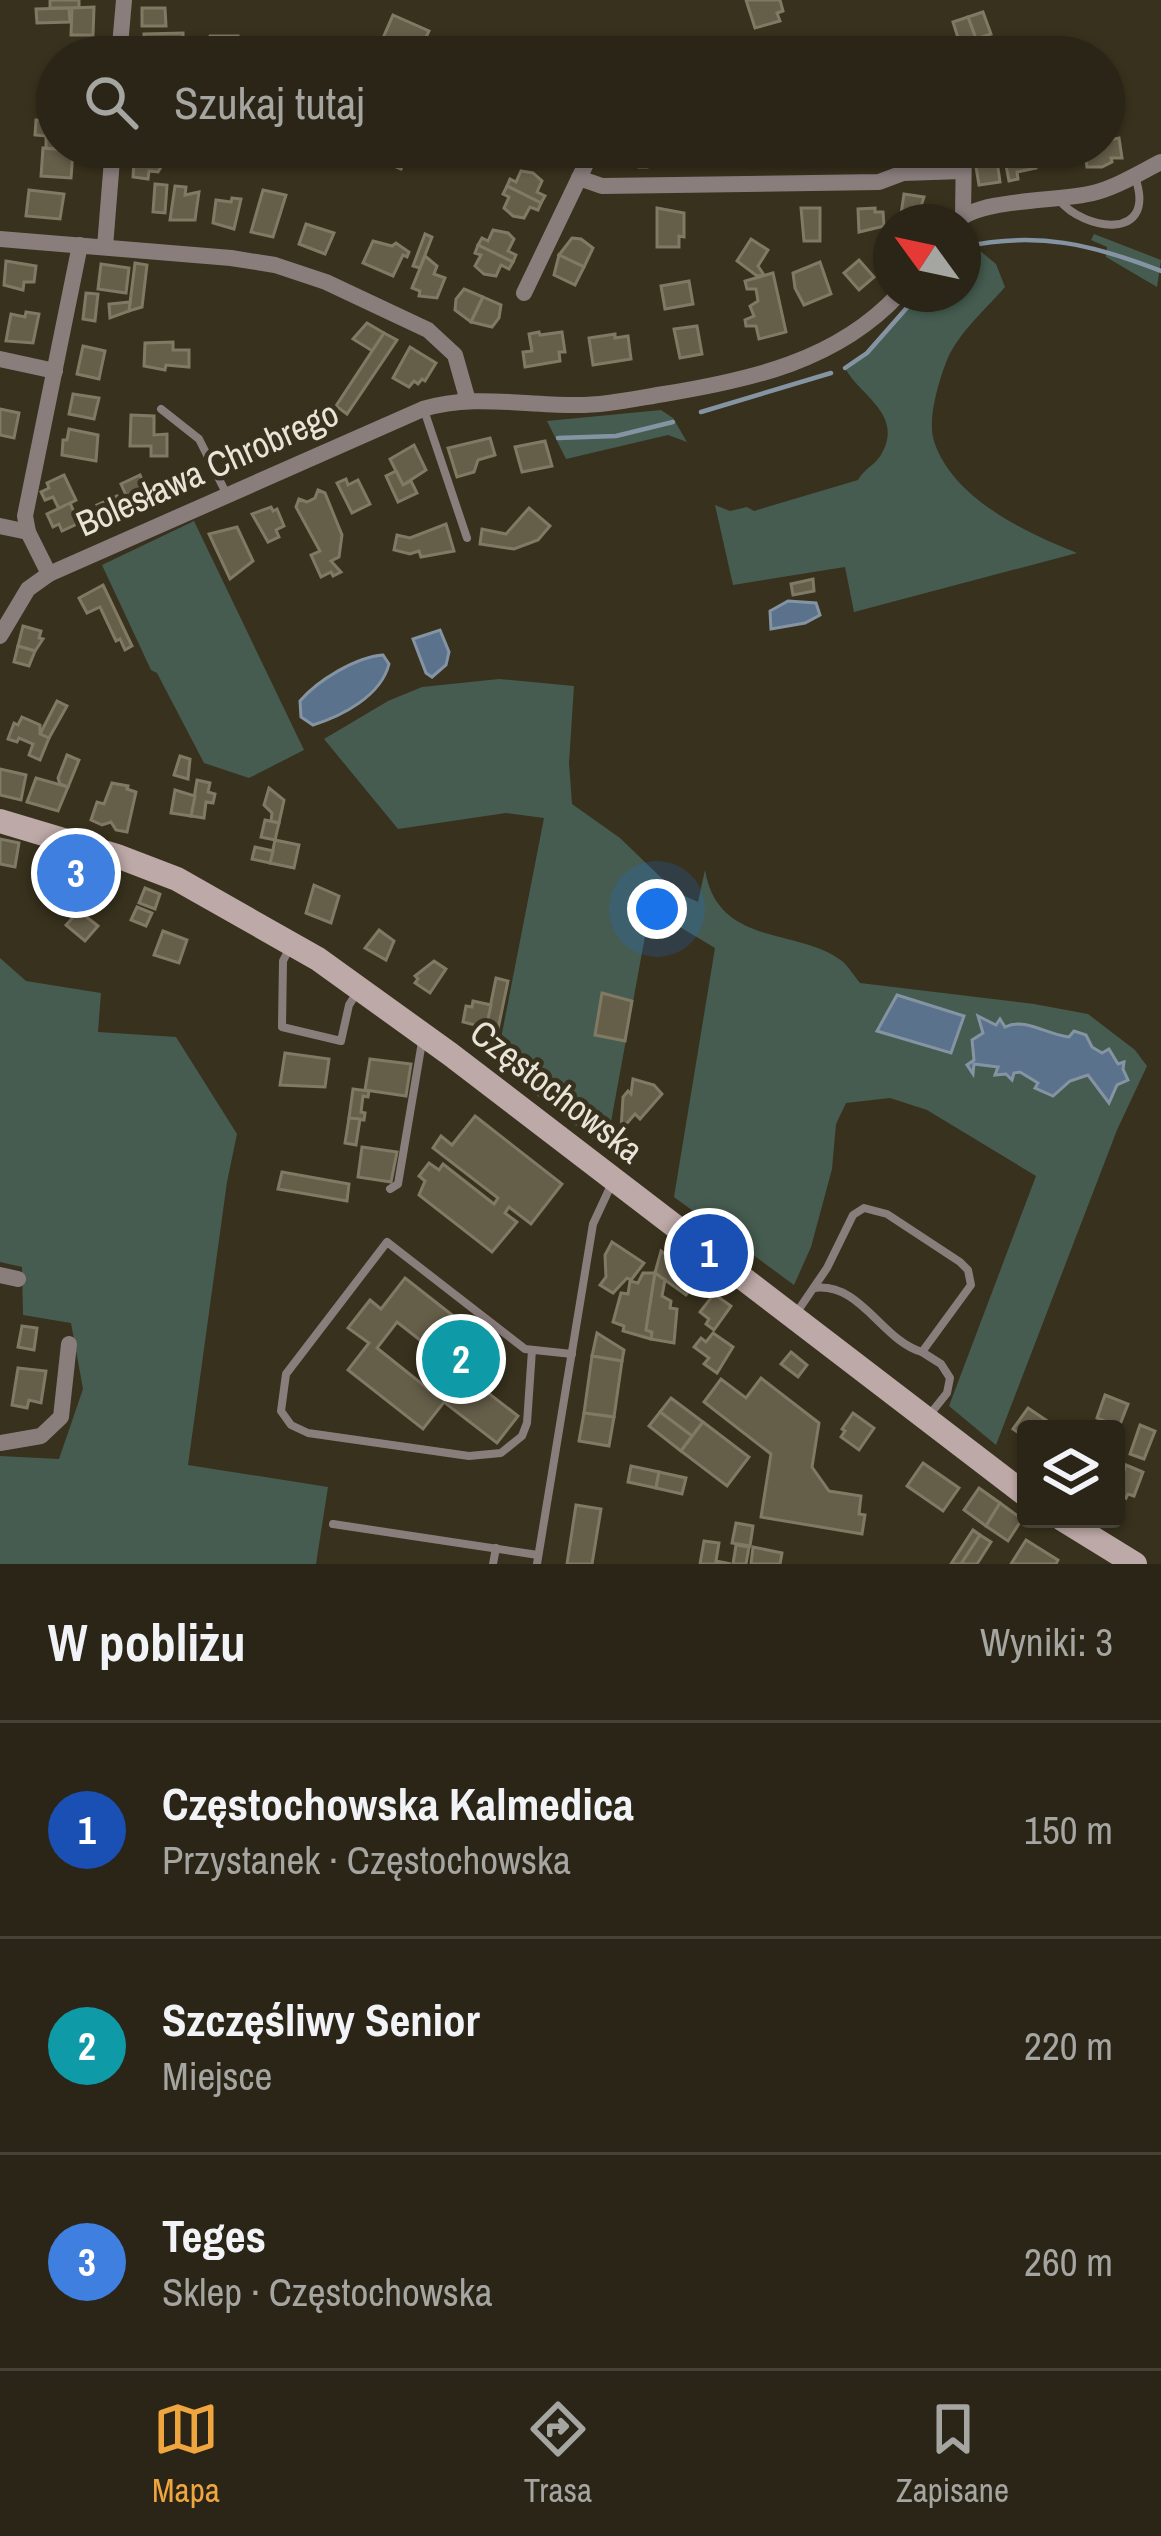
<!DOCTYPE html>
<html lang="pl">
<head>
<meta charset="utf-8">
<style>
	body { margin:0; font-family:"Archivo Narrow",sans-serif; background:#363123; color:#f1f3f6 }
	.controls { position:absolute; right:36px; bottom:36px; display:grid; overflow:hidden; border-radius:12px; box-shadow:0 3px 9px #0004 }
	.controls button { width:108px; height:108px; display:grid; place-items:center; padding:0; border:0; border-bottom:3px solid #464235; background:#2a2516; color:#f1f3f6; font:60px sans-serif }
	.compass { position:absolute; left:873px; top:204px; width:108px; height:108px; border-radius:50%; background:#2a2516; box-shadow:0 3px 9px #0004; rotate:303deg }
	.you { position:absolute; left:657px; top:909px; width:42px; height:42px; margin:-30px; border:9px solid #fff; border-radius:50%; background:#1a73e8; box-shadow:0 0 0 18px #1a73e833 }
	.badge { display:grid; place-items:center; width:78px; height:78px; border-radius:50%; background:#f0a63e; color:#fff; font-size:39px; font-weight:700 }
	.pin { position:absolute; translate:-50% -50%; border:6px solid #fff; box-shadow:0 3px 12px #0006 }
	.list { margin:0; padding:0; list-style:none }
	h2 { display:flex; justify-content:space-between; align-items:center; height:156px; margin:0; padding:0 48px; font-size:51px }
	h2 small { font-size:39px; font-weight:400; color:#a5a5a1 }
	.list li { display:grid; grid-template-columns:78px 1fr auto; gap:36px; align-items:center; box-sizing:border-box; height:216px; padding:0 48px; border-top:3px solid #464235 }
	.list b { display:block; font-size:45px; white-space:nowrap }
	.list p { margin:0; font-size:39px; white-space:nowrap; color:#a5a5a1 }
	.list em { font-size:39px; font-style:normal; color:#a5a5a1 }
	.icon { flex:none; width:66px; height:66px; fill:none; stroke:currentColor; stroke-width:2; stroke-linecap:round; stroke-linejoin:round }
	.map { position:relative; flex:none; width:1161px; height:1564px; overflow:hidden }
	.search { position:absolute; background:#2a2516; box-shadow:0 3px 9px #0004; left:36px; right:36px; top:36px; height:132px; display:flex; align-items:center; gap:30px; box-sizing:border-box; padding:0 42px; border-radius:66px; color:#a5a5a1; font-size:45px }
	.sheet { height:804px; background:#2a2516 }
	nav { display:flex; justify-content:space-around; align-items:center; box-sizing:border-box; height:168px; border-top:3px solid #464235; background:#2a2516; font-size:33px; color:#a5a5a1 }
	nav a { display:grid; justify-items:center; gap:6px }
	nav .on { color:#f0a63e }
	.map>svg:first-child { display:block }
</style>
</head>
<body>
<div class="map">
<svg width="1161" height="1564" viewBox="0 0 1161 1564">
	<rect width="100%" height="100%" fill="#38311d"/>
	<!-- green -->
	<g fill="#465c50">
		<polygon points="1094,234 1161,260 1157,287 1106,257 1107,247 1091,240"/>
		<path d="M973,245L996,264L1005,287C987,308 958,333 947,360C939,380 927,420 934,441C952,498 1026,533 1077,553L854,612L845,567L733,585L715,505L730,511L747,507L754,511L858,480C864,468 877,465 883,451C902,413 859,395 845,368L867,353L919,294H963V247Z"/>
		<polygon points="661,410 673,418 687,442 668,435 566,459 547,421"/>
		<polygon points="194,521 304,750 249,778 204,763 157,673 151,670 102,565"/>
		<path d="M499,679L574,686L569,763L572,804L620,838L676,892L698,902L705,870C718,948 798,927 842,961C848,966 854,976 860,983L1034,1004L1088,1014L1135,1050L1147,1066L1117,1130L996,1445L949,1406L1036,1176L927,1110L890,1098L846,1103L836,1124L832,1169L811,1247L794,1285L674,1197L715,948L650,909L606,1149L496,1064L544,818L506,813L398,829L324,739L388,701L422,687Z"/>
		<polygon points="0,958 26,981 101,993 98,1032 176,1037 237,1134 227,1182 188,1465 328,1487 316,1564 0,1564 0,1456 59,1459 83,1389 71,1323 23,1315 22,1267 0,1262"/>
	</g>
	<!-- water -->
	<g fill="#5b728c" stroke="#8594a3" stroke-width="3">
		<polygon points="788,601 816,603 820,615 805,623 771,629 770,611"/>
		<polygon points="440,630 449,652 446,665 432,677 426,673 413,639"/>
		<path d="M383,655L389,664C381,696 342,716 313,725L301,717L300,701C318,680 356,657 383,655Z"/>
		<polygon points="897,995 964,1016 951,1053 877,1031"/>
		<path d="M978,1016L996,1025L1000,1019L1005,1027C1025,1017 1047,1035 1069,1037L1074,1031L1086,1035L1092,1047L1102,1053L1109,1049L1118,1064L1124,1062L1123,1069L1128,1080L1117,1085L1109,1103L1088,1075L1070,1081L1053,1096L1035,1088L1038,1083L1020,1072L1014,1073L1012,1080L1006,1074L995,1075L998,1067L974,1064L973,1074L967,1065L974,1060L972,1040L983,1033Z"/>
	</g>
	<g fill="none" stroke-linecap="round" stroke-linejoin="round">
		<!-- stream -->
		<g stroke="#8594a3" stroke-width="4.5">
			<path d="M963,247C1037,231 1092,244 1161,271"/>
			<polyline points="845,368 867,353 919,294"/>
			<polyline points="701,412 831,373"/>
			<polyline points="558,438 616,436 673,422"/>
		</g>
	</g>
	<!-- building -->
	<g fill="#655e49" stroke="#807963" stroke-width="3" fill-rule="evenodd">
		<rect x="50" y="0" width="29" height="8"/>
		<polygon points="746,0 780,0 783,11 777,13 780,21 755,28"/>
		<polygon points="94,7 93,35 71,35 72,8"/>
		<polygon points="69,8 70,22 37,23 36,9"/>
		<polygon points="142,8 165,8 166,26 142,26"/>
		<polygon points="983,12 991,34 976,39 968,17"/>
		<polygon points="393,15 429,31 418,54 383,38"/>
		<polygon points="968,17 976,39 960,44 953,22"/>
		<polygon points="183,33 183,47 145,48 144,34"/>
		<polygon points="210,36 238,36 238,46 206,46"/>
		<polygon points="382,41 418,57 380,57"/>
		<polygon points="133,48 166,48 166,57 134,57"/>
		<polygon points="36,120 52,121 55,149 46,148 46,136 35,135"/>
		<polygon points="1119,138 1122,158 1111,158 1112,162 1102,167 1087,167 1084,149 1104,147 1104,141"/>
		<polygon points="135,147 162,148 161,167 158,172 149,171 148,179 133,177"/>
		<polygon points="396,147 411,147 401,169 389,164"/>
		<polygon points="617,147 647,147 647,167 639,167 638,162 617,162"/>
		<rect x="702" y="147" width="16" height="15"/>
		<rect x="718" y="147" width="16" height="15"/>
		<rect x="806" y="147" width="24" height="13"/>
		<polygon points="995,147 1000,182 979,185 975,161 979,160 978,150"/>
		<polygon points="1033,147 1036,168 1017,172 1018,179 1009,181 1003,150"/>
		<polygon points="43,148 73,151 71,178 41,176"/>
		<polygon points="521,171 533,173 542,181 537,192 545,196 541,203 507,186 510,179 516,182"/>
		<polygon points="155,184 167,185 165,213 153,212"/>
		<polygon points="175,186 186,187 185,195 199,192 195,220 170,220"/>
		<polygon points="507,186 541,203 538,210 530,207 524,218 513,216 504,208 509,197 503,194"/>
		<polygon points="29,190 64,194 60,219 26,216"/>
		<polygon points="263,190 286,195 273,237 251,232"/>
		<polygon points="904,194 924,197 916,222 900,221"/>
		<polygon points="232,198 241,199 234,229 213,223 216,200 231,202"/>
		<polygon points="657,208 684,213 684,237 679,236 679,247 657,247"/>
		<polygon points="801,208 820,208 820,241 804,241"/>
		<polygon points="875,208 875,212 883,212 884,226 859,232 858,209"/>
		<polygon points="306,224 334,233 325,254 299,244"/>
		<polygon points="493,230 508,233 514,239 508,251 516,255 513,262 478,245 482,238 488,241"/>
		<polygon points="425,234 432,237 420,268 413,266"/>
		<polygon points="572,238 581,239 593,248 584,267 559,255"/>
		<polygon points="751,239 768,250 758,266 764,275 757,276 737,261"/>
		<polygon points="373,241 392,246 396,243 409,252 407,257 403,255 393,276 363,263"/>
		<polygon points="478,245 513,262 509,269 501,265 496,276 484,274 475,266 481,255 475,253"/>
		<polygon points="559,255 584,267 575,285 554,275"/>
		<polygon points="425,256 437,266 434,274 445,278 437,298 419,296 420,291 412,288"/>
		<polygon points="859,260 874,277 859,290 844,273"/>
		<polygon points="6,261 36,266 34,282 24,282 23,290 4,285"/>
		<polygon points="820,262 831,294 804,305 795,288 793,273"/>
		<polygon points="135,263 147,265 142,307 129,311"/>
		<polygon points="101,264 129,268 126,293 98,289"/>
		<polygon points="773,273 786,332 759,339 756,326 746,326 745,320 754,316 750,306 758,301 756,289 747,289 745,281"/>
		<polygon points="689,281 693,304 665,309 661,286"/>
		<polygon points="464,289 483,297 471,322 455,310 456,299"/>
		<polygon points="86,293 98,294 95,321 83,319"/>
		<polygon points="483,297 501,305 499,318 492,327 471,322"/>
		<polygon points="130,302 129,311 110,318 109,304"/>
		<polygon points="26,312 39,314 33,343 6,341 11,314 25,317"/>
		<polygon points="367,323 384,333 374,352 353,339"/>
		<polygon points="697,326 702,354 680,358 674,329"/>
		<polygon points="539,332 540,335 562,332 565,352 559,352 560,361 525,367 523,352 532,351 529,334"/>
		<polygon points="384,333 397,340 347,414 336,406"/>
		<polygon points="615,334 615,338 628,336 631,359 593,365 589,338"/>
		<polygon points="173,342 173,350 189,350 189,367 166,365 165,370 144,366 145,343"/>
		<polygon points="83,346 105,351 99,379 77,374"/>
		<polygon points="410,347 436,363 425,381 422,379 418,384 414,381 409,387 393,378"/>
		<polygon points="73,394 99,398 94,419 69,414"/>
		<polygon points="0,409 19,413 14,438 0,435"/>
		<polygon points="131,415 154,416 154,435 167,434 167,456 151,456 151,446 130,446"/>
		<polygon points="69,429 98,435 96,461 62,455 63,440 67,440"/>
		<polygon points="490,438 495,455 478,460 474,472 457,477 448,448"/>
		<polygon points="545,441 552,466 522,472 515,447"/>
		<polygon points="414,445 426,470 403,485 390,459"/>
		<polygon points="396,471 403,485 411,481 417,493 398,502 386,476"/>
		<polygon points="197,472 201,482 172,495 166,481"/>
		<polygon points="64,475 76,500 59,509 53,497 45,500 41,492 49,488 47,483"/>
		<polygon points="140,475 150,498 146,500 148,505 141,508 139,503 131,506 121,484"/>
		<polygon points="346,479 348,485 358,480 370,504 352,513 337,483"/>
		<polygon points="318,490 325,493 342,535 339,557 331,561 341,572 333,576 331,572 321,577 311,555 320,551 296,507 299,499 307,502 315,498"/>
		<polygon points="117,496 125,513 122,519 101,528 95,514 100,512 97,505"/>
		<polygon points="70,503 79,523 62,531 59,524 53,527 47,514"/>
		<polygon points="271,507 273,511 277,509 284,526 276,530 279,537 268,542 252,514"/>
		<polygon points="529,508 550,526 538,540 514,549 480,544 482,529 506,534"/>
		<polygon points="446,524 454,551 421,557 419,551 410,554 394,550 397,535 410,538"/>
		<polygon points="237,527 253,561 230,579 209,534"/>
		<polygon points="813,579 814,591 793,595 791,584"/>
		<polygon points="103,585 132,646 125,650 120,639 116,641 100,607 87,613 79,598"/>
		<polygon points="23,626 41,631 39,638 43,639 35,651 18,646"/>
		<polygon points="18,646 35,651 29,666 14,662"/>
		<polygon points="57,701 67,706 49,738 40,734"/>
		<polygon points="22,717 40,725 40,734 49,738 40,760 29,755 33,744 19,738 17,742 8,739 14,723 18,725"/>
		<polygon points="67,755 79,760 68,787 60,784 58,778"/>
		<polygon points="180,756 190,759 188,779 174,775"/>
		<polygon points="0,769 26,775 21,800 0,795"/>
		<polygon points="36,778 68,787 58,811 27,802"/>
		<polygon points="197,780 210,783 208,792 215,794 213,803 206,802 204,818 191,816"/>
		<polygon points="112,783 128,786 127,789 136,792 127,832 116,830 111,822 102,825 91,820 97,802 104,804"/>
		<polygon points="269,788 284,800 279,823 271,821 272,813 264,805"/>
		<polygon points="175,790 195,796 191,816 171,813"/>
		<polygon points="265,820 279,823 275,840 261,837"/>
		<polygon points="0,839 19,843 15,867 0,864"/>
		<polygon points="275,840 299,845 294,868 270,863"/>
		<polygon points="255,847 273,851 270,863 252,859"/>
		<polygon points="72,861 115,876 109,891 100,887 97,898 64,887"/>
		<polygon points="314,885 339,896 331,923 306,913"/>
		<polygon points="145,888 160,894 155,909 139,903"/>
		<polygon points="137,907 152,913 146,926 131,920"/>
		<polygon points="79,911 98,926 85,941 66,925"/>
		<polygon points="379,930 394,941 386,960 365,948"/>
		<polygon points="163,931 187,940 179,963 154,955"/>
		<polygon points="434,961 446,969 430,993 415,983 418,979 415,976"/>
		<polygon points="496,978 508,981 498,1029 486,1027"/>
		<polygon points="602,993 632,1001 625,1041 595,1035"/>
		<polygon points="473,1001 491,1005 486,1028 463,1022 466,1006 472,1007"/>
		<polygon points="285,1053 329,1059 325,1087 280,1085"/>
		<polygon points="370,1059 411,1064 406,1096 365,1090"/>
		<polygon points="633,1079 654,1085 662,1094 640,1119 635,1114 621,1130 623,1097 628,1091 631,1094"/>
		<polygon points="353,1089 369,1091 368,1097 363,1096 361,1112 365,1113 364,1120 349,1118"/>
		<polygon points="475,1116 562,1184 531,1224 509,1207 505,1213 517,1222 492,1252 419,1195 425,1181 419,1176 429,1163 439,1170 443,1164 494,1204 498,1198 433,1148 441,1136 452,1145"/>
		<polygon points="349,1118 360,1119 356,1145 345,1143"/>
		<polygon points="362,1147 397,1152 391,1182 358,1177"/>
		<polygon points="282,1172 349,1184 347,1201 278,1189"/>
		<polygon points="612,1242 644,1263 631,1280 627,1278 613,1293 600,1285 606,1277 605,1255"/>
		<polygon points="661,1251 698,1278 686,1295 655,1273"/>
		<polygon points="643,1273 655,1273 646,1330 652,1332 651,1339 623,1331 624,1326 613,1322 621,1293 628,1294 630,1281 638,1283"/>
		<polygon points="655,1273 665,1280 662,1296 671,1301 670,1308 677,1309 674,1343 651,1339 652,1332 646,1330"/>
		<path d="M405,1278L489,1344L465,1375L518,1416L497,1443L444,1402L423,1429L348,1370L369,1343L348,1328L370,1300L381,1309ZM397,1322L457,1369L437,1396L377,1348Z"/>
		<polygon points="714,1294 731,1306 714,1330 706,1324 709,1319 700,1312"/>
		<polygon points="22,1326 37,1328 34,1350 18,1347"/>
		<polygon points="597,1333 624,1350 622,1361 592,1356"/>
		<polygon points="713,1333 733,1347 717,1373 704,1364 709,1358 694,1347 701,1338 706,1342"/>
		<polygon points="791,1352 807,1365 798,1377 781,1364"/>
		<polygon points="592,1356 622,1361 614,1417 584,1413"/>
		<polygon points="18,1368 46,1371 41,1403 29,1400 27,1408 12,1405"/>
		<polygon points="761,1378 819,1423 812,1467 829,1491 861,1496 859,1514 865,1515 862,1534 761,1517 771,1454 704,1402 721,1379 746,1398"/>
		<polygon points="1105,1395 1128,1404 1119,1427 1097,1418"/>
		<polygon points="671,1398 703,1422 692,1436 660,1412"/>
		<polygon points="1028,1408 1052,1424 1048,1429 1026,1429 1026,1438 1013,1429"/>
		<polygon points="660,1412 692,1436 681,1451 649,1426"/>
		<polygon points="584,1413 614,1417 609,1446 579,1441"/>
		<polygon points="853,1413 874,1428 859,1450 841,1437 845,1431 842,1429"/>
		<polygon points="703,1422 749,1457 727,1486 681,1451"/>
		<polygon points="1140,1425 1155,1431 1144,1459 1130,1454"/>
		<polygon points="923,1463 959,1488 943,1511 907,1486"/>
		<polygon points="1126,1465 1143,1472 1134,1496 1128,1494 1126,1498 1117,1490"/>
		<polygon points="631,1466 659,1472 656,1488 628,1482"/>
		<polygon points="659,1472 686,1478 682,1494 656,1488"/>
		<polygon points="979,1488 1000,1503 986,1526 964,1510"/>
		<polygon points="1000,1503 1022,1519 1008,1541 986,1526"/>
		<polygon points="576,1505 601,1509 592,1564 567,1564"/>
		<polygon points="736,1523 753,1526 750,1546 732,1543"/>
		<polygon points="973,1530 980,1535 961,1564 951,1564"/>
		<polygon points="980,1535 991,1542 977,1564 961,1564"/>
		<polygon points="1026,1540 1058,1560 1056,1564 1011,1564"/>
		<polygon points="704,1541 719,1543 716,1561 731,1564 700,1564"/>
		<polygon points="736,1545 749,1547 746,1564 733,1564"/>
		<polygon points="753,1547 782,1553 780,1564 751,1564"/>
	</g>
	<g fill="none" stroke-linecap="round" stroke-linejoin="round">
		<!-- lane -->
		<g stroke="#8a7e7d" stroke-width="8">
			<path d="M1059,200C1084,231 1158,242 1135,177"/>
			<polyline points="161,409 199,439 227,495"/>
			<polyline points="424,410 467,538"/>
			<polyline points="289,949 283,961 282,1027 341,1041 349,1005 356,994"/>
			<polyline points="390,1189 398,1184 422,1042"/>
			<path d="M814,1288C861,1282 881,1340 922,1352"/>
			<polyline points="797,1312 827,1268 853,1215 864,1208 887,1214 960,1262 968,1270 971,1285 922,1352 941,1364 950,1378 947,1393 931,1413"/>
			<polyline points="532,1350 527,1423 522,1436 501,1453 469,1456 308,1433 291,1425 281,1411 286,1374 387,1242 525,1349 572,1354"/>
			<polyline points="333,1524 538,1555"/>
			<polyline points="493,1564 496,1548"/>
			<polyline points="537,1564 593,1224 613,1181"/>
		</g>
		<!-- street -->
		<g stroke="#8a7e7d" stroke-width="16">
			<polyline points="119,57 124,0"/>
			<polyline points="579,178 602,186 879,182 903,173 963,171"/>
			<polyline points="963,215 964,147"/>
			<path d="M956,222C980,198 1057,202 1093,193C1117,187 1139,173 1161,162"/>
			<polyline points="0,239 231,258 275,265 326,282 428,330 455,355 468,401"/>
			<polyline points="105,247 113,147"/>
			<polyline points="524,293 594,147"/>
			<polyline points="0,359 55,371"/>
			<polyline points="0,526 28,532"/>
			<polyline points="49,574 28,532 25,516 80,245"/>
			<path d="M0,636L28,589L49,574L423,409C471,394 521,405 571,405C602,406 633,399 664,394C750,380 837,361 899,294"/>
			<polyline points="0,1275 18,1279"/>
			<polyline points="0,1443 41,1436 61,1417 69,1344"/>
		</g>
		<!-- secondary -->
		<g stroke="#bda9a7" stroke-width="24">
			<polyline points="0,821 117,856 177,879 318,959 450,1054 1026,1495"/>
			<polyline points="1062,1519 1135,1564"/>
		</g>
	</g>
	<g text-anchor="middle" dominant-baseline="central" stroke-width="9" stroke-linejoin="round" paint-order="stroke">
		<!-- street labels -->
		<g font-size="36" fill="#e8e4d8" stroke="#38311d">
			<text transform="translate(207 468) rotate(-24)">Bolesława Chrobrego</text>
			<text transform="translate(557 1091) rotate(38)">Częstochowska</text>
		</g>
	</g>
</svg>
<div class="controls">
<button><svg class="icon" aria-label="layers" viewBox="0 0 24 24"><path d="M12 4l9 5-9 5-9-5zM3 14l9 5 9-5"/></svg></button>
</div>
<svg class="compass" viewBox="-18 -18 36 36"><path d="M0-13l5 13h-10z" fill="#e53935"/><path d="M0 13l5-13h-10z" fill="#a5a5a1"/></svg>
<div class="you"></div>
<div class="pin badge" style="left:709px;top:1253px;background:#1a4fb4">1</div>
<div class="pin badge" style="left:461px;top:1359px;background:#0f9aa8">2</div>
<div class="pin badge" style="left:76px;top:873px;background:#3f7fe0">3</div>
<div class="search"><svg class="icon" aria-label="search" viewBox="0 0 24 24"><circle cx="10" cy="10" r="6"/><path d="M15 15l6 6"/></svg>Szukaj tutaj</div>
</div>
<section class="sheet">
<h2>W pobliżu<small>Wyniki: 3</small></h2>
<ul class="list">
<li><span class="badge" style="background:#1a4fb4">1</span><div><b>Częstochowska Kalmedica</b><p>Przystanek · Częstochowska</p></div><em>150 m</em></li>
<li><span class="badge" style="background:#0f9aa8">2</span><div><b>Szczęśliwy Senior</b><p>Miejsce</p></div><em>220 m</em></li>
<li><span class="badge" style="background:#3f7fe0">3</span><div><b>Teges</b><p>Sklep · Częstochowska</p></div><em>260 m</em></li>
</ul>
</section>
<nav>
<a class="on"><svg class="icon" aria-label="map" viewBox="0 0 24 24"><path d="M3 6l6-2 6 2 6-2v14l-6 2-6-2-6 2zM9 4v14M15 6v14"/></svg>Mapa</a>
<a><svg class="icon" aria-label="directions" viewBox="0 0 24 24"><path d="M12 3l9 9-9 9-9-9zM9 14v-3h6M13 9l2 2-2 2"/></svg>Trasa</a>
<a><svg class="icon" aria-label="saved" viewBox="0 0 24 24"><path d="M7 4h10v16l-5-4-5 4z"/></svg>Zapisane</a>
</nav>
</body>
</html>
